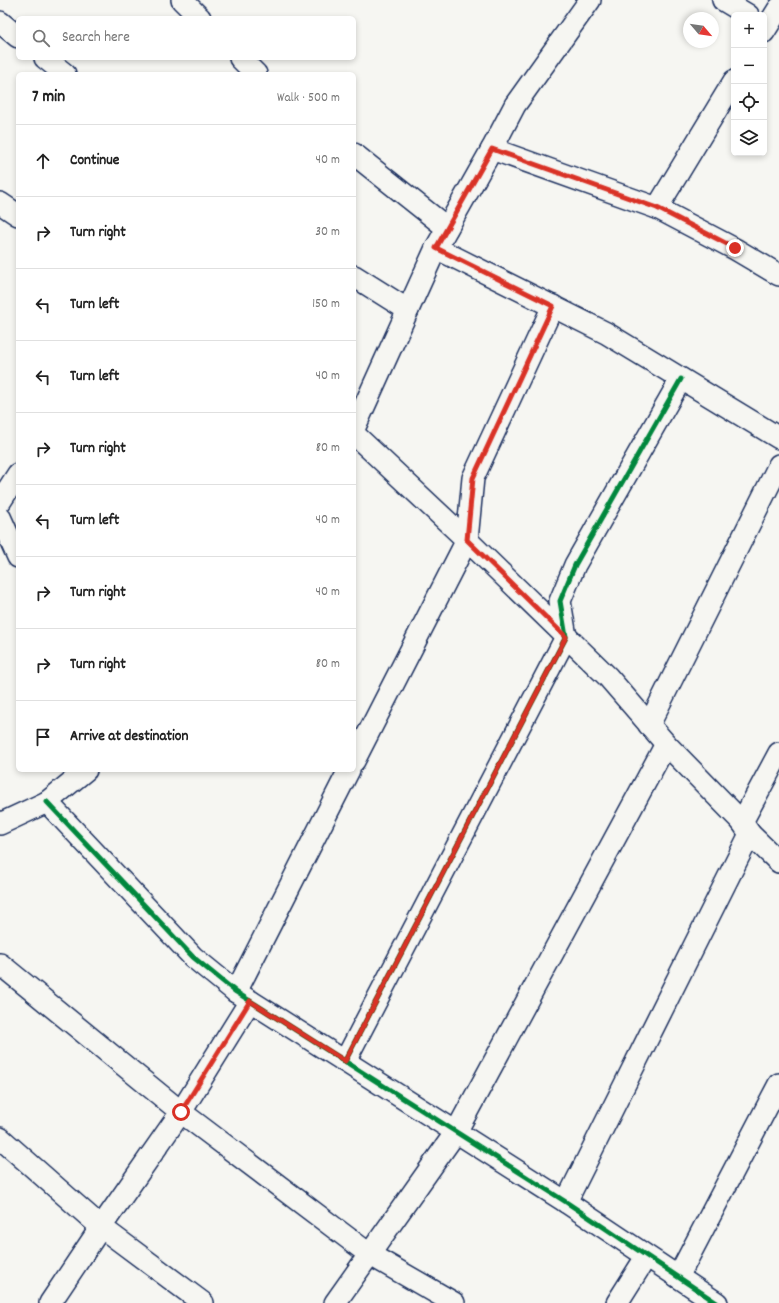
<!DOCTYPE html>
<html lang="en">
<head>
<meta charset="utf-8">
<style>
	body { margin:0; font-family:Dekko,sans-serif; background:#f6f6f6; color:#222 }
	.controls { position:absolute; right:12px; top:12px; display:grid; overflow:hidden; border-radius:6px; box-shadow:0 2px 6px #0003 }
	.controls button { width:36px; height:36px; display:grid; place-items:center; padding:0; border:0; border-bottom:1px solid #e0e0e0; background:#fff; color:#222; font:20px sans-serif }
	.compass { position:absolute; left:683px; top:12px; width:36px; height:36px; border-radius:50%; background:#fff; box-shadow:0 2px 6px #0003; rotate:119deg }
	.stop { position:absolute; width:12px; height:12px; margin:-9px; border:3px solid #d93025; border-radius:50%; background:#fff }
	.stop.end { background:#d93025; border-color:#fff; box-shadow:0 1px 4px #0008 }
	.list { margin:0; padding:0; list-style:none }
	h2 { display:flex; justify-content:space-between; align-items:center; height:52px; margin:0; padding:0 16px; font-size:17px }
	h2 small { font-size:13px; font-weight:400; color:#767676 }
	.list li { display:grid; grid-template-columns:26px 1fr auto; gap:12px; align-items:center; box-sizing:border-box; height:72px; padding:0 16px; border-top:1px solid #e0e0e0 }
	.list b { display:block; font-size:15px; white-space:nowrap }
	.list em { font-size:13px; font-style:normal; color:#767676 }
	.icon { flex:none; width:22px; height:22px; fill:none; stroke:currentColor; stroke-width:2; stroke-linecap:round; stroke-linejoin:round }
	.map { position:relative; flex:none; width:779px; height:1303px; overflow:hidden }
	.search { position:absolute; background:#fff; box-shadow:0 2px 6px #0003; left:16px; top:16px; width:340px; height:44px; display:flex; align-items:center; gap:10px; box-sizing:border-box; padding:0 14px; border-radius:6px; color:#767676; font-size:15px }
	.panel { position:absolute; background:#fff; box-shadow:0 2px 6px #0003; left:16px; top:72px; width:340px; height:700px; border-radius:6px }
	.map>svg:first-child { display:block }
</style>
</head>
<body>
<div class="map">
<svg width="779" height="1303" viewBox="0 0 779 1303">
	<rect width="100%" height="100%" fill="#f6f6f2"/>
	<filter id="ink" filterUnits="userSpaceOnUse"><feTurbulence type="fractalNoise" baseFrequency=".025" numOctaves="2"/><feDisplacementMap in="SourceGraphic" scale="8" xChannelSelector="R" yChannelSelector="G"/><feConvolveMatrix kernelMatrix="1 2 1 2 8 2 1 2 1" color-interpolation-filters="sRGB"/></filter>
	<g filter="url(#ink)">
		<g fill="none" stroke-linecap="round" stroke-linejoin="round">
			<defs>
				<g id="minor">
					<polyline points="182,0 200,18"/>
					<polyline points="723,0 748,15"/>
					<polyline points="0,22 18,37"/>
					<polyline points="764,32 779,8"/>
					<polyline points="45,58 65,74"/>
					<polyline points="240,58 256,74"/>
					<polyline points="492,149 657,208 735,249 779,275"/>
					<polyline points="354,154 447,228"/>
					<polyline points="0,203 18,215"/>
					<polyline points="657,208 734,81"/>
					<polyline points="436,248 606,333 779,438"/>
					<polyline points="354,276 408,310"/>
					<polyline points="354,429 436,248 492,149 515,105 590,0"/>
					<polyline points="354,434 467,540 608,677 666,744 742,822 750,834 779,862"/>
					<polyline points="0,502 18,474"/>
					<polyline points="0,517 18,557"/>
					<polyline points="649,725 779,465"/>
					<polyline points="354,761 467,540 473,478 553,306"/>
					<polyline points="47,802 193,957 236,992 566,1202 717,1303"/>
					<polyline points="742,822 779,753"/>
					<polyline points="0,824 47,802 86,770"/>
					<polyline points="0,964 181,1112 369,1254 454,1303"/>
					<polyline points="236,992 349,770"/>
					<polyline points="345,1061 566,637 560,601 575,565 681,379"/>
					<polyline points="0,1138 101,1227 203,1303"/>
					<polyline points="566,1202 750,834"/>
					<polyline points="678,1277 779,1084"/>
					<polyline points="50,1303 101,1227 181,1112 250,1001"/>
					<polyline points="335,1303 456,1132 666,744"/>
					<polyline points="617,1303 646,1257"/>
				</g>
			</defs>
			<!-- minor casing -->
			<use href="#minor" stroke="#1b2f5e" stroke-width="24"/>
			<!-- minor -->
			<use href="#minor" stroke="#f6f6f2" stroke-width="21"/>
			<defs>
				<g id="cycleway">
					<polyline points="47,802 193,957 236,992 566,1202 717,1303"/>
					<polyline points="345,1061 566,637 560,601 575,565 681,379"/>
				</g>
			</defs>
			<!-- cycleway casing -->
			<use href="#cycleway" stroke="#f6f6f2" stroke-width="8"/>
			<!-- cycleway -->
			<use href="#cycleway" stroke="#00873e" stroke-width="5"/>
		</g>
	</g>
	<g fill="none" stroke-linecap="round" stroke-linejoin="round" filter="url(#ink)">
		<!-- route -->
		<polyline stroke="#d93025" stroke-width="5" points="181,1112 250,1001 345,1061 566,637 467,540 473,478 553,306 436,248 492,149 657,208 735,248"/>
	</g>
</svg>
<div class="controls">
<button>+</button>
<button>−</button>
<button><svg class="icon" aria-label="locate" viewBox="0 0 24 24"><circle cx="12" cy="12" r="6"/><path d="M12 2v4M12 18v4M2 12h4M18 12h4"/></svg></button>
<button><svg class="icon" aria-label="layers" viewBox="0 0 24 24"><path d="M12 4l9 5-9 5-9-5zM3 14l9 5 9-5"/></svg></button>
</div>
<svg class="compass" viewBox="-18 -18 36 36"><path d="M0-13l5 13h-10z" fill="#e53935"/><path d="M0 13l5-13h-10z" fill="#767676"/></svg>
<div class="stop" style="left:181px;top:1112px"></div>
<div class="stop end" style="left:735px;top:248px"></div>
<div class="search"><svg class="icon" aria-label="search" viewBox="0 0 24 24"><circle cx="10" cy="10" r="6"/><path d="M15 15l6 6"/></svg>Search here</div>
<section class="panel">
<h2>7 min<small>Walk · 500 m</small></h2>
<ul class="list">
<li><svg class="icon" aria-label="ahead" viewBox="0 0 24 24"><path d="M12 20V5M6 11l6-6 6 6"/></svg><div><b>Continue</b></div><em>40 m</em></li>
<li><svg class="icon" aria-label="right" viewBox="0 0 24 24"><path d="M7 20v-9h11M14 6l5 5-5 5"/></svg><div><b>Turn right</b></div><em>30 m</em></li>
<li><svg class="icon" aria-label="left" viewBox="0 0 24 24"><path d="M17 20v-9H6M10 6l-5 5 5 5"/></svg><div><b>Turn left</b></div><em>150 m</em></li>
<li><svg class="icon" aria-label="left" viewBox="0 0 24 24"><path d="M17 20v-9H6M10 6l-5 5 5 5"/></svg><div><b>Turn left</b></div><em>40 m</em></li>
<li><svg class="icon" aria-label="right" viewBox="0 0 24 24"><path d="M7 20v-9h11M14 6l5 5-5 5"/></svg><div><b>Turn right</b></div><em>80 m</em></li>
<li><svg class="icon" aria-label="left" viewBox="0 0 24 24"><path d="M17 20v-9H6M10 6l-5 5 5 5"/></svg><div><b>Turn left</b></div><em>40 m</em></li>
<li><svg class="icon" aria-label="right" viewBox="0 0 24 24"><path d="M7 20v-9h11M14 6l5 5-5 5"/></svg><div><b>Turn right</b></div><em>40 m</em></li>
<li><svg class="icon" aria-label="right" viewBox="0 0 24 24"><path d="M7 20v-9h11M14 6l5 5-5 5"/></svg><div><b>Turn right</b></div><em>80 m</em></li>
<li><svg class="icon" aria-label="arrive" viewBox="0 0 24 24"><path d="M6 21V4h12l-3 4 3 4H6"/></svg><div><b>Arrive at destination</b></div></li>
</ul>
</section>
</div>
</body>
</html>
